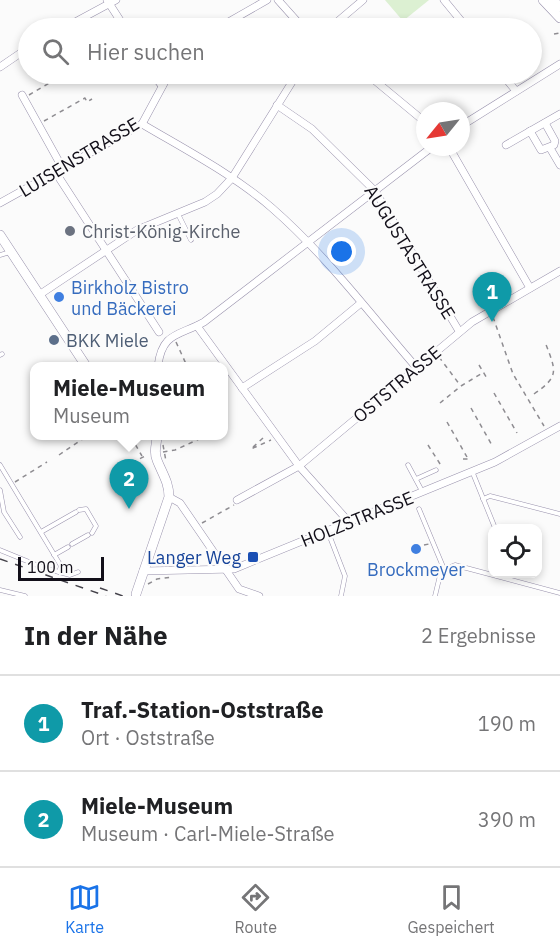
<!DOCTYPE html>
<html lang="de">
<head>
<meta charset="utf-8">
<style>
	body { margin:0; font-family:"IBM Plex Sans",sans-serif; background:#f6f6f6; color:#202124 }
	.controls { position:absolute; right:18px; bottom:18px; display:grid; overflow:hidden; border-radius:12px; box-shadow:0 3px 9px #0003 }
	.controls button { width:54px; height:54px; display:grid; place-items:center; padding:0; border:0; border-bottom:2px solid #e0e0e0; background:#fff; color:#202124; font:30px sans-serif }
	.compass { position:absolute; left:416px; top:102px; width:54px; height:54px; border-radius:50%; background:#fff; box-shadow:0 3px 9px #0003; rotate:240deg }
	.scale { position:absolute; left:18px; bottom:15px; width:86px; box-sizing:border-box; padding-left:6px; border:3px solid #120f19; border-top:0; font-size:16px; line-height:21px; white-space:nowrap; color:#120f19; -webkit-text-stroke:4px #fbfbfb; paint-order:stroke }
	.you { position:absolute; left:342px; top:252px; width:21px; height:21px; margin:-15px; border:4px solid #fff; border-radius:50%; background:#1a73e8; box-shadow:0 0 0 9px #1a73e833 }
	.badge { display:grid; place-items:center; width:39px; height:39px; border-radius:50%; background:#1a73e8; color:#fff; font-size:20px; font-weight:700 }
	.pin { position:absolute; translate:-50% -50px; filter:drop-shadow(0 2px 3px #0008) }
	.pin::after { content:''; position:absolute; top:32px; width:21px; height:18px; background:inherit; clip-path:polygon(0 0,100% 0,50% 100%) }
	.popup { position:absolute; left:30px; top:362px; width:198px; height:78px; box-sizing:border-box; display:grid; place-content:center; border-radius:12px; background:#fff; filter:drop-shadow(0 2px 4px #0005); font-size:20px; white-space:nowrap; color:#757577 }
	.popup b { font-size:22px; color:#202124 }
	.popup::after { content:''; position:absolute; left:50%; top:100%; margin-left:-12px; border:12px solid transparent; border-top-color:#fff }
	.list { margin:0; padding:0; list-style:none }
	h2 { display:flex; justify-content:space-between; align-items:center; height:78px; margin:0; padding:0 24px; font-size:26px }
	h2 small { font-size:20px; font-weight:400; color:#757577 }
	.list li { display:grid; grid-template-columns:39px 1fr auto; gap:18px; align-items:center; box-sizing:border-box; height:96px; padding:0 24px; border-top:2px solid #e0e0e0 }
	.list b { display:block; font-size:22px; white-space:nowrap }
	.list p { margin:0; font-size:20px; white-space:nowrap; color:#757577 }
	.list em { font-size:20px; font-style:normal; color:#757577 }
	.icon { flex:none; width:33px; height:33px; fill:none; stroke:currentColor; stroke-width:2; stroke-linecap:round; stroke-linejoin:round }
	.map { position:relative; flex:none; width:560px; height:596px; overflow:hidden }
	.search { position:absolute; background:#fff; box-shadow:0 3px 9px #0003; left:18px; right:18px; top:18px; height:66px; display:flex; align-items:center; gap:15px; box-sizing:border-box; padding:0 21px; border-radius:33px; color:#757577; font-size:22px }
	.sheet { height:270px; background:#fff }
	nav { display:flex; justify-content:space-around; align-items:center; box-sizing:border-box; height:84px; border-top:2px solid #e0e0e0; background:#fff; font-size:16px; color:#757577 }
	nav a { display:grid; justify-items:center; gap:3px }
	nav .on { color:#1a73e8 }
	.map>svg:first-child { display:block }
</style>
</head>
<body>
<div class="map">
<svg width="560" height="596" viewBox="0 0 560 596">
	<rect width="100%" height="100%" fill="#fbfbfb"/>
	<!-- green -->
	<polygon fill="#dcf0d2" points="385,0 429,0 403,21"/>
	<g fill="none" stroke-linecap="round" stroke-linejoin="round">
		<defs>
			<g id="lane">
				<polyline points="178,214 191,240"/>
				<polyline points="0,255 10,252"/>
				<polyline points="0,355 2,354"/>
				<polyline points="0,465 61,566 59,572"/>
				<polyline points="408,465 422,491"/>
				<polyline points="472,471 495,528"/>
				<polyline points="416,479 436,470"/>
				<polyline points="0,490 4,512 20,537"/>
				<polyline points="483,499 490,496 560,514"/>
				<polyline points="419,509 444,569"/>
				<polyline points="79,510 86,509 96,526 92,533"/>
				<polyline points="41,532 76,512"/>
				<polyline points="328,532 345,576 341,596"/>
				<polyline points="72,544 88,535"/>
				<polyline points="0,550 44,568 70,575 78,572"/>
				<polyline points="54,555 68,547"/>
				<polyline points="0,590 25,596"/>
				<polyline points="435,596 441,571 455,565 560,593"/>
			</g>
			<g id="street">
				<polyline points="107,0 125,28"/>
				<polyline points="278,0 303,28"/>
				<polyline points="444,0 467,28"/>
				<polyline points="64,28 116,0"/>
				<polyline points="218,28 267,0"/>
				<polyline points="330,28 363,0"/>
				<polyline points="0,67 28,48"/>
				<polyline points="153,74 162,86"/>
				<polyline points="367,74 425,122"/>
				<polyline points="502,74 516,91"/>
				<polyline points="22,95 63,169"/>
				<polyline points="277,105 312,129 375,191 459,331"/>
				<path d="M142,124C186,150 234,175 272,208C326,255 370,314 416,367"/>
				<polyline points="461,126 560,64"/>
				<polyline points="530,131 541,150 554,145 555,141 545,123"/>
				<polyline points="506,145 560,114"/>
				<polyline points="449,147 530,288"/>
				<polyline points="550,148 560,165"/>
				<polyline points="56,173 159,332"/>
				<polyline points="0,203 142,124 169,74"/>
				<polyline points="39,295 137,230 205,202 217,194 232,178 297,74"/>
				<polyline points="197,326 299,466 349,522"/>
				<path d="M158,366C162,332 179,336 204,322L432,147"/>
				<polyline points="242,388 315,341 361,303"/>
				<polyline points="169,497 180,503 239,589 259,596"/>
				<polyline points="237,500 299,466 472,322 560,271"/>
				<polyline points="143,571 234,569 495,462 560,426"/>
			</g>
			<g id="secondary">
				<polyline points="543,0 560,18"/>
				<polyline points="553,0 560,7"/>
				<polyline points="0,235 86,366"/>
				<path d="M136,594L169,497C169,482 162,473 157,460C153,451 157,444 157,436"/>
			</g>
		</defs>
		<!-- lane casing -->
		<use href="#lane" stroke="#9891ac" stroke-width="5"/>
		<!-- street casing -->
		<use href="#street" stroke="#9891ac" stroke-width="8"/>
		<!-- secondary casing -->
		<use href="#secondary" stroke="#9891ac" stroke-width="10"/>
		<!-- path -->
		<g stroke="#8e8c91" stroke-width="1.5" stroke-dasharray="4.5 4.5" stroke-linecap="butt">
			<polyline points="347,22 353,28"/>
			<polyline points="284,28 291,23"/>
			<polyline points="383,28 390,23"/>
			<polyline points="554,34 560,33"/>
			<polyline points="29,95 61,76"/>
			<polyline points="44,121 85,98 87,102 92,99"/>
			<polyline points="493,317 513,374 544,426"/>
			<polyline points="176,342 187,366"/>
			<polyline points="439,357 460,385"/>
			<polyline points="479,365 488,380"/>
			<polyline points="147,366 151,366"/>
			<polyline points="210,366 217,362"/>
			<polyline points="494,393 517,433"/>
			<path d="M534,394C560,376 556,371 545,342"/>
			<polyline points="440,403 461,386 484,372"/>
			<polyline points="471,408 493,447"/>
			<polyline points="447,422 467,457"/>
			<polyline points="131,437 142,456"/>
			<polyline points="263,438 251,449 271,440"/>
			<polyline points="163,445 166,461"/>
			<polyline points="428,445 442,467"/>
			<polyline points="163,452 175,450 206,436"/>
			<polyline points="59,455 87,436"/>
			<polyline points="463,459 468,459"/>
			<polyline points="124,467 147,455"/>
			<polyline points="15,482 47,462"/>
			<polyline points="202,523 234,505"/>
			<polyline points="424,545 429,544"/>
			<polyline points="148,584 157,579 172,577"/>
		</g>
		<!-- lane -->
		<use href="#lane" stroke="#fff" stroke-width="4"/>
		<!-- street -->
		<use href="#street" stroke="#fff" stroke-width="7"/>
		<!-- secondary -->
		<use href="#secondary" stroke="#fff" stroke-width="9"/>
		<!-- rail -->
		<g stroke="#44424a" stroke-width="1.5" stroke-dasharray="8 8" stroke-linecap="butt">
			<polyline points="0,559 106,596"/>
			<polyline points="100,588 123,596"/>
		</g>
	</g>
	<!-- markers -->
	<circle fill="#6b7280" stroke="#fbfbfb" stroke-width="2" cx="70" cy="231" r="6"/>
	<g fill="#3f7fe0" stroke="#fbfbfb" stroke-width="2">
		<circle cx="59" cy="297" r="6"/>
		<circle cx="416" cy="549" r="6"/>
	</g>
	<circle fill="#5c6f8a" stroke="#fbfbfb" stroke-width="2" cx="54" cy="340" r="6"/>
	<rect fill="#1a4fb4" stroke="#fbfbfb" stroke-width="2" x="247" y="551" width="12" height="12" rx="3"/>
	<g text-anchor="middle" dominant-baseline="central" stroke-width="4.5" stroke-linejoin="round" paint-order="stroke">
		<!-- street labels -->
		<g font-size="18" fill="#120f19" stroke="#fbfbfb">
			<text transform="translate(79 157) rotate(-31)">LUISENSTRASSE</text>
			<text transform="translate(410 252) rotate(58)">AUGUSTASTRASSE</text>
			<text transform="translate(397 384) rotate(-40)">OSTSTRASSE</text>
			<text transform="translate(357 519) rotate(-22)">HOLZSTRASSE</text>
		</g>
		<!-- worship labels -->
		<g font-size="18" fill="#5b616d" stroke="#fbfbfb" text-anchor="start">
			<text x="82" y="231">Christ-König-Kirche</text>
		</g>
		<!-- shop labels -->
		<g font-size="18" fill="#366cbe" stroke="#fbfbfb" text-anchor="start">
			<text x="71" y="287">Birkholz Bistro<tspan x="71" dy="21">und Bäckerei</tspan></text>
			<text x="416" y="569" text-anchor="middle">Brockmeyer</text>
		</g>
		<!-- service labels -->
		<g font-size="18" fill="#4e5e75" stroke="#fbfbfb" text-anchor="start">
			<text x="66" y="340">BKK Miele</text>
		</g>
		<!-- transit labels -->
		<g font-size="18" fill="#164399" stroke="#fbfbfb" text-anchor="end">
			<text x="241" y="557">Langer Weg</text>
		</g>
	</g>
</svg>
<div class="controls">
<button><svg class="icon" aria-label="locate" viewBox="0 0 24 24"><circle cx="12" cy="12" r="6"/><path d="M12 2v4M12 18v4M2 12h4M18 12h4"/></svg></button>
</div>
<svg class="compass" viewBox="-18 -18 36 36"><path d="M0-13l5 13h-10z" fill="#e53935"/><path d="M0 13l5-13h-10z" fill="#757577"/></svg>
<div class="scale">100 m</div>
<div class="you"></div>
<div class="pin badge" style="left:492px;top:322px;background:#0f9aa8">1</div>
<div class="pin badge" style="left:129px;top:509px;background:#0f9aa8">2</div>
<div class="popup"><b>Miele-Museum</b>Museum</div>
<div class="search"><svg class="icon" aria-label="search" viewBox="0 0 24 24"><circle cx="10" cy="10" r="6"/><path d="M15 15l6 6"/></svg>Hier suchen</div>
</div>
<section class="sheet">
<h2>In der Nähe<small>2 Ergebnisse</small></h2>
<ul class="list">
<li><span class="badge" style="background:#0f9aa8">1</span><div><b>Traf.-Station-Oststraße</b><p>Ort · Oststraße</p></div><em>190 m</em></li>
<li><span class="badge" style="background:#0f9aa8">2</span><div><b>Miele-Museum</b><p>Museum · Carl-Miele-Straße</p></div><em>390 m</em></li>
</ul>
</section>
<nav>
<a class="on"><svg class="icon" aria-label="map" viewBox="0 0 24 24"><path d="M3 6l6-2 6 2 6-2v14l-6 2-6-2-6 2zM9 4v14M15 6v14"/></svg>Karte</a>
<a><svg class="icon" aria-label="directions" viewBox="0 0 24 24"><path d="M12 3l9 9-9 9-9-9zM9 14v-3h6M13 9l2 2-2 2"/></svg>Route</a>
<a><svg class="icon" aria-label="saved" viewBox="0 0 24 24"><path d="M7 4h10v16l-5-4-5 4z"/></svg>Gespeichert</a>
</nav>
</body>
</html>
